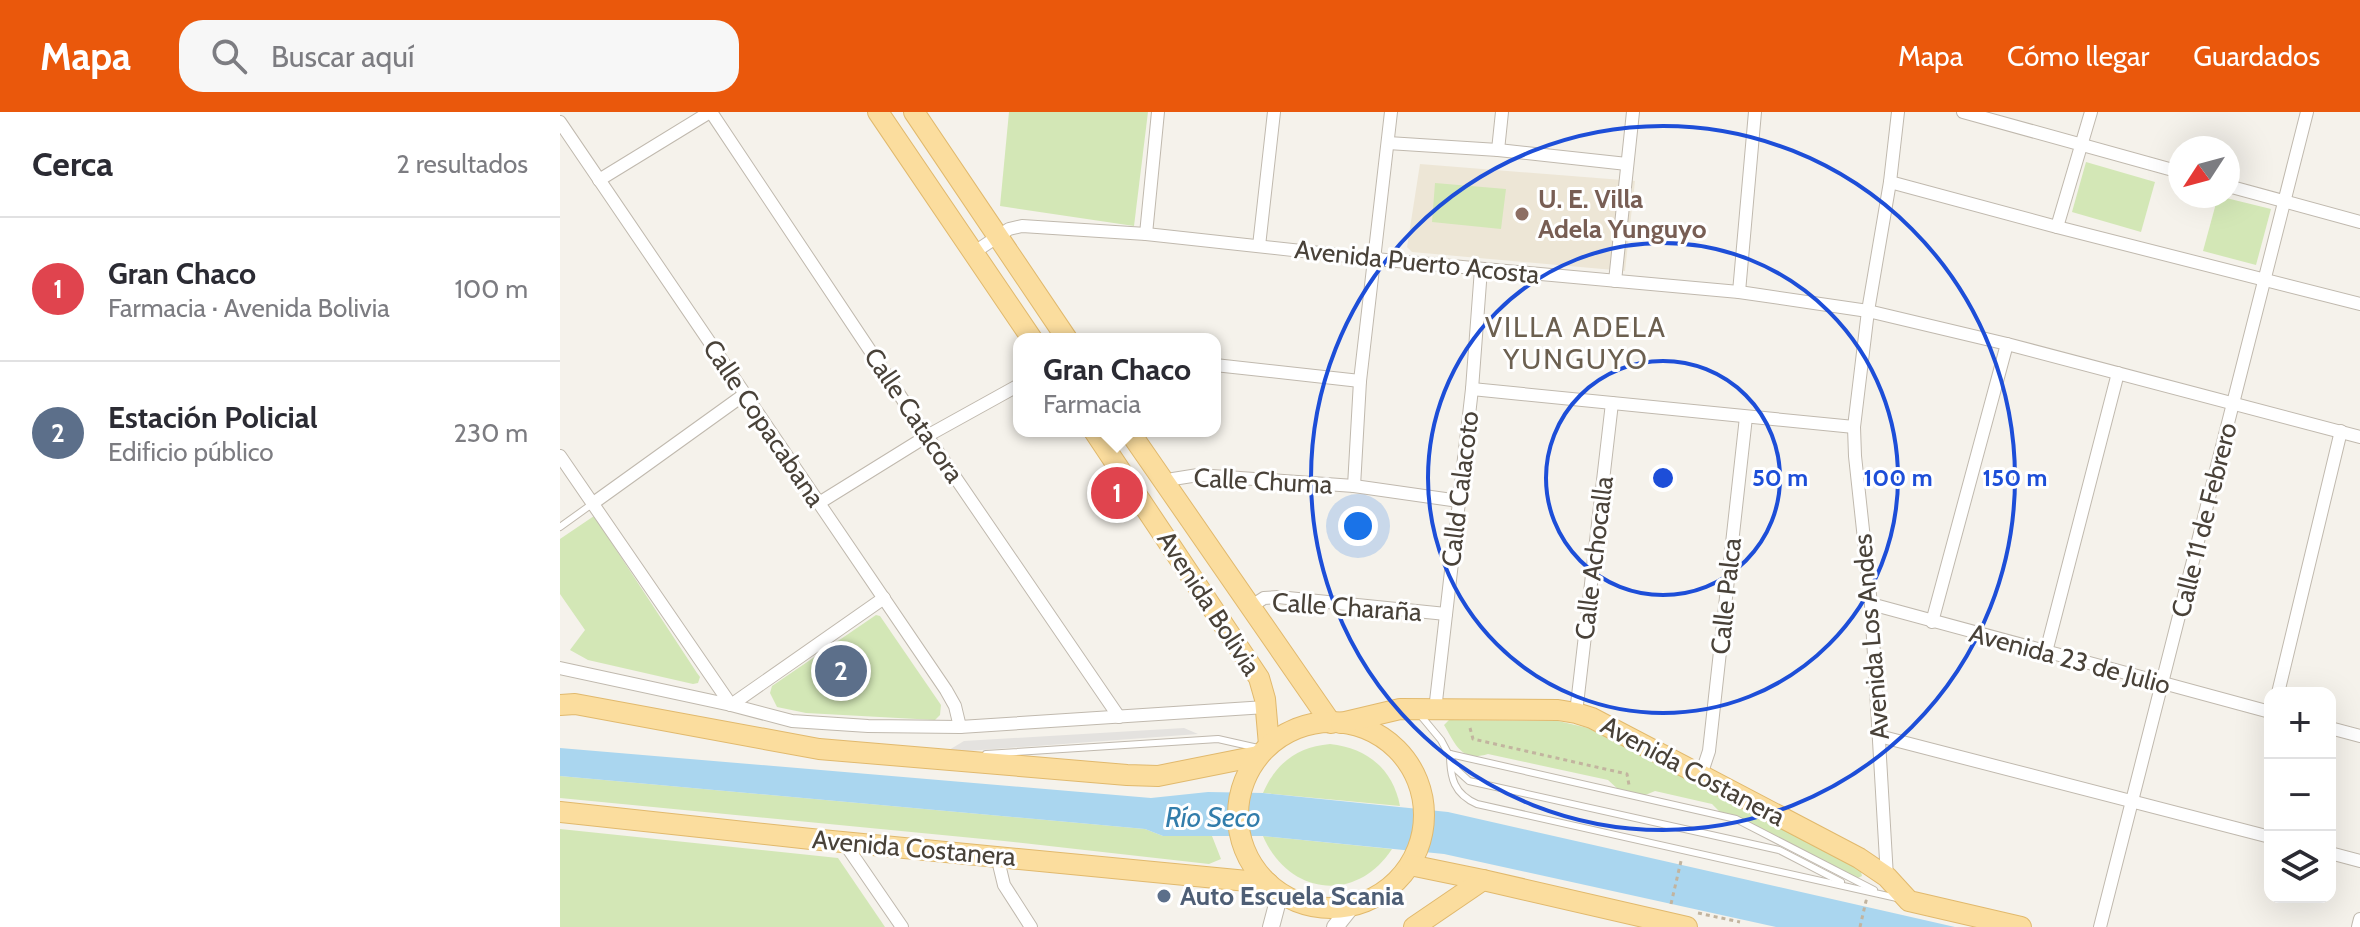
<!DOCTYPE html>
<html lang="es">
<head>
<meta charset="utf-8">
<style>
	body { margin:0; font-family:Cabin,sans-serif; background:#f7f7f7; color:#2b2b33 }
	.controls { position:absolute; right:24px; bottom:24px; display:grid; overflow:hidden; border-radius:16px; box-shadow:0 8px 32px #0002 }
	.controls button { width:72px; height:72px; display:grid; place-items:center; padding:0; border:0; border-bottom:2px solid #e1e1e2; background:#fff; color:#2b2b33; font:40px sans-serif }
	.compass { position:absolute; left:1608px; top:24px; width:72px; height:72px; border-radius:50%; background:#fff; box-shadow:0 8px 32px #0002; rotate:234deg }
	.you { position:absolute; left:798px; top:414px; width:28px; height:28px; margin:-20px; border:6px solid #fff; border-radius:50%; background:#1a73e8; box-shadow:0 0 0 12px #1a73e833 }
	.badge { display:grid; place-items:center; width:52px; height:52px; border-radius:50%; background:#ea580c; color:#fff; font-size:26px; font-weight:700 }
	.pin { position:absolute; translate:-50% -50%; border:4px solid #fff; box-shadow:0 2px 8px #0006 }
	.popup { position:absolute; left:453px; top:221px; width:208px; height:104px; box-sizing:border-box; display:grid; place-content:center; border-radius:16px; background:#fff; filter:drop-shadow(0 2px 6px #0005); font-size:26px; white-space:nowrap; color:#7c7c81 }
	.popup b { font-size:30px; color:#2b2b33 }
	.popup::after { content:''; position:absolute; left:50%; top:100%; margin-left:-16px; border:16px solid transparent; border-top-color:#fff }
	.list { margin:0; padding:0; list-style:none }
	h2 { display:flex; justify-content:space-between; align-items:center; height:104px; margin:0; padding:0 32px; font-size:34px }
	h2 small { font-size:26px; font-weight:400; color:#7c7c81 }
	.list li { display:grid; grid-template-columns:52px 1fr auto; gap:24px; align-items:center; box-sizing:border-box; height:144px; padding:0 32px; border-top:2px solid #e1e1e2 }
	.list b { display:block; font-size:30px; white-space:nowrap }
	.list p { margin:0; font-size:26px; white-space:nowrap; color:#7c7c81 }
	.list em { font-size:26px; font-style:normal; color:#7c7c81 }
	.icon { flex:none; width:44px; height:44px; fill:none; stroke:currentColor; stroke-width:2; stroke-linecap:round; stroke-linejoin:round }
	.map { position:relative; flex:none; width:1800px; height:815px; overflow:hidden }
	header { display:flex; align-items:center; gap:48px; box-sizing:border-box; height:112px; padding:0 40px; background:#ea580c; color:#fff }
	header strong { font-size:38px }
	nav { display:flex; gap:44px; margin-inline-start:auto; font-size:28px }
	.search { width:560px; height:72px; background:#f7f7f7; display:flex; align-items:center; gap:20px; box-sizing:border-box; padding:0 28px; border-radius:24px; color:#7c7c81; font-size:30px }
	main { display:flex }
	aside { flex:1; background:#fff }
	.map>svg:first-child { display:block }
</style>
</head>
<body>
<header>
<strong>Mapa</strong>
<div class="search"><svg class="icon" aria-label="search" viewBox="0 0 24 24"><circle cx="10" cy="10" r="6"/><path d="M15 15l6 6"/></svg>Buscar aquí</div>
<nav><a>Mapa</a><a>Cómo llegar</a><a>Guardados</a></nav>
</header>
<main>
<aside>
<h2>Cerca<small>2 resultados</small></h2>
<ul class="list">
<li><span class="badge" style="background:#e0444e">1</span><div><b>Gran Chaco</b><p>Farmacia · Avenida Bolivia</p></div><em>100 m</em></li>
<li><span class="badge" style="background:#5c6f8a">2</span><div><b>Estación Policial</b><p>Edificio público</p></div><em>230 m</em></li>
</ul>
</aside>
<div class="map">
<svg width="1800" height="815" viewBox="0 0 1800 815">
	<rect width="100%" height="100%" fill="#f5f2eb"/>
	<!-- education -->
	<polygon fill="#ede6d6" points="860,52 1075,69 1065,159 852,140 847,135"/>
	<!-- green -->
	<g fill="#d3e7b6">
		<polygon points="449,0 588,0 574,114 440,94"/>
		<polygon points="1526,50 1595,70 1581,120 1512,100"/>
		<polygon points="875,71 946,77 941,117 872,110"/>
		<polygon points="1658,84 1711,97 1696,153 1643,139"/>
		<polygon points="34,404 137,561 140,565 138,571 133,572 28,548 10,538 25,518 0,482 0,427"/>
		<polygon points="316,503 320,504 381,593 380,603 375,608 246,601 217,595 210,581 212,574"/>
		<path d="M889,608L998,609L1028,616L1300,756L1302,764L1298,766L1161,701L1152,692L1095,679L1083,684L1060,679L1048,668L928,642C901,650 896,633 884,613Z"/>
		<path d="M770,632C807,636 833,657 840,694L703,681C716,651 737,635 770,632Z"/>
		<polygon points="0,664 585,717 603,724 652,724 661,747 649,752 444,729 0,686"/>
		<polygon points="0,717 278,746 325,815 0,815"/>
		<path d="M703,724L832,737C796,792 728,783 703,724Z"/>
	</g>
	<!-- parking -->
	<polygon fill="#e4e2df" points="624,616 638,622 395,640 389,638 404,629"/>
	<!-- water -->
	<polygon fill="#aad6ef" points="0,636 591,686 648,680 703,681 888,700 1395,815 1216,815 884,742 703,724 603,724 585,717 0,664"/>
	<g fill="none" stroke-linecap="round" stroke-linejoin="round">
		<defs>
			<g id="service">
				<polyline points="0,415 32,392"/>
				<polyline points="861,604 881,628 897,658 909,669 1219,738 1281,770"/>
				<polyline points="426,642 658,627 698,636"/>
				<path d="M890,642C890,666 894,682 917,692L1337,786"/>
				<polyline points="890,642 1176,707 1314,778"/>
			</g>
			<g id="minor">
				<polyline points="151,0 367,324 559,605"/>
				<polyline points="1403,0 1620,60"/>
				<polyline points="0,10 386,578 395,594 400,615"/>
				<polyline points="828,31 938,38 1067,52"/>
				<polyline points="938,38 942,0"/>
				<polyline points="39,68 150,0"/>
				<polyline points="1330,70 1497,115 1800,192"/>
				<polyline points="1668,74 1800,110"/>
				<polyline points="1497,115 1531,0"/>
				<polyline points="586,122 598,0"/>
				<polyline points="699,134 714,0"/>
				<polyline points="413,141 449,117 462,114 586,122 815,147 1179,180 1308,199 1447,232 1800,325"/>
				<polyline points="1055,169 1073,0"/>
				<polyline points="1179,180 1195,0"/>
				<polyline points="655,253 800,269"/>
				<polyline points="912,277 1294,315"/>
				<polyline points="0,344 171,593"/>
				<polyline points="605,372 613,367 638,363 794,374 899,389"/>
				<polyline points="794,374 800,269 831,0"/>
				<polyline points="259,391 367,324 459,273"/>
				<polyline points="32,392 185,282"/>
				<polyline points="1311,492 1710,600"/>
				<polyline points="690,495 704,486 718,485 886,502"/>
				<polyline points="1372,510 1447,232"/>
				<polyline points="1486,540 1558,261"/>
				<polyline points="0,556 171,593 232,609 308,614 400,615 706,595"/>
				<polyline points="1718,581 1781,319"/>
				<polyline points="171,593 324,486"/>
				<polyline points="875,598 912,277 921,157"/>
				<polyline points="1016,601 1052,291"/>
				<polyline points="1770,616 1800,624"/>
				<polyline points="1319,624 1710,725"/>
				<polyline points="1141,663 1149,639 1186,305"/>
				<polyline points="283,729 342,815"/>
				<polyline points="1770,741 1800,749"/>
				<polyline points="437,744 444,773 471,815"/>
				<polyline points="1327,765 1311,492 1295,344 1294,315 1308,199 1330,70 1338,0"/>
				<polyline points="1540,815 1747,0"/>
				<polyline points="1798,815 1800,807"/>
			</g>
			<g id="tertiary">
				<polyline points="711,815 720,781"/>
				<polyline points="775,815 791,795"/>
			</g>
			<g id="primary">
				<polyline points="318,0 472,227"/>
				<polyline points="354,0 507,227"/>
				<polyline points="534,319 699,566 705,587 709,633"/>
				<polyline points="569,319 771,611"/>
				<polyline points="0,593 15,592 259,637 567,663 598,664 698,644"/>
				<circle cx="771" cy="703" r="93"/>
				<polyline points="781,611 840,597 998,598 1016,601 1032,606 1299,746 1327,765 1349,789 1461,815"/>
				<polyline points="0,700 251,727 708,771"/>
				<polyline points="850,753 923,768 1127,815"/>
				<polyline points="854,815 923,768"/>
			</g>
		</defs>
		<!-- service casing -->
		<use href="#service" stroke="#c0b9ae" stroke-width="8"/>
		<!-- minor casing -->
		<use href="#minor" stroke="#c0b9ae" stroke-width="14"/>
		<!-- tertiary casing -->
		<use href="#tertiary" stroke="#c0b9ae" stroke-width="18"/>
		<!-- primary casing -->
		<use href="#primary" stroke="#e1b96d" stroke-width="22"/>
		<!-- path -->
		<g stroke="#c2b49f" stroke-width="3" stroke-dasharray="4 4" stroke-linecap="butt">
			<polyline points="910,616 913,627 1067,662 1069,673"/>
			<polyline points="1111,792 1121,749"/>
			<polyline points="1138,801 1180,810"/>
			<polyline points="1300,815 1306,789 1307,790"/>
		</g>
		<!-- service -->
		<use href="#service" stroke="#fff" stroke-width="6"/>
		<!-- minor -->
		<use href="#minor" stroke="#fff" stroke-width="12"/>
		<!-- tertiary -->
		<use href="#tertiary" stroke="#fff" stroke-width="16"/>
		<!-- primary -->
		<use href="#primary" stroke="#fbdd9e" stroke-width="20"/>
	</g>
	<!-- distance rings -->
	<g fill="none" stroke="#1d4ed8" stroke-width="4">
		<circle cx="1103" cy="366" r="117"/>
		<circle cx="1103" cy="366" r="235"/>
		<circle cx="1103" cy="366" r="352"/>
	</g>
	<!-- markers -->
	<circle fill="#8d6e63" stroke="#fff" stroke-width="3" cx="962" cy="102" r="8"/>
	<circle fill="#5c6f8a" stroke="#fff" stroke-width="3" cx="604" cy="784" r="8"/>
	<g text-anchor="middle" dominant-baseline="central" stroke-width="6" stroke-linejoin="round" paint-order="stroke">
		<!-- education labels -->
		<g font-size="26" font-weight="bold" fill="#785e54" stroke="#fff" text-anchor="start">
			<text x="978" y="87">U. E. Villa<tspan x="978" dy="30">Adela Yunguyo</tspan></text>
		</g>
		<!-- street labels -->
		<g font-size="26" fill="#494239" stroke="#fff">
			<text transform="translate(857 150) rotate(6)">Avenida Puerto Acosta</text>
			<text transform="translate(354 303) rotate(56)">Calle Catacora</text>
			<text transform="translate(204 311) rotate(56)">Calle Copacabana</text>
			<text transform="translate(703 369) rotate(3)">Calle Chuma</text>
			<text transform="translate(900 377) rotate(-83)">Calld Calacoto</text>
			<text transform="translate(1644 408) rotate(-76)">Calle 11 de Febrero</text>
			<text transform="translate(1034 446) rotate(-83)">Calle Achocalla</text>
			<text transform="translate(1166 484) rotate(-84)">Calle Palca</text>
			<text transform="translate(649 491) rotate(57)">Avenida Bolivia</text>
			<text transform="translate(787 495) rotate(4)">Calle Charaña</text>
			<text transform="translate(1311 525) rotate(-95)">Avenida Los Andes</text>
			<text transform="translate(1510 547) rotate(15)">Avenida 23 de Julio</text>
			<text transform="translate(1133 659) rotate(28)">Avenida Costanera</text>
			<text transform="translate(354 736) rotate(5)">Avenida Costanera</text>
		</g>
		<!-- service labels -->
		<g font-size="26" font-weight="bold" fill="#4e5e75" stroke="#fff" text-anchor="start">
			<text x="620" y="784">Auto Escuela Scania</text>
		</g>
		<!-- neighbourhood labels -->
		<g font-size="28" letter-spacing="2" fill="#6c6050" stroke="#fff">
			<text x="1016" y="215">VILLA ADELA<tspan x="1016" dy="32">YUNGUYO</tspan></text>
		</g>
		<!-- water labels -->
		<g font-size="28" font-style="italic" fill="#327dab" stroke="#fff">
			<text x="653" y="705">Río Seco</text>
		</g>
	</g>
	<circle cx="1103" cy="366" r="12" fill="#1d4ed8" stroke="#fff" stroke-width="4"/>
	<g font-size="24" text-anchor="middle" font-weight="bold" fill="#1d4ed8" stroke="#fff" stroke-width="6" stroke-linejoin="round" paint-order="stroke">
		<text x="1220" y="374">50 m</text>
		<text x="1338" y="374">100 m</text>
		<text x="1455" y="374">150 m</text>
	</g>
</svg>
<div class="controls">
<button>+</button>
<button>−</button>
<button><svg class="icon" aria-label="layers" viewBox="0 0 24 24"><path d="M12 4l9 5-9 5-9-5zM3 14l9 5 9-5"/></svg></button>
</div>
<svg class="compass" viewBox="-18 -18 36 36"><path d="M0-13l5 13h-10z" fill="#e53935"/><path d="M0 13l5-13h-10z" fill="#7c7c81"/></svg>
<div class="you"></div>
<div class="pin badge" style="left:557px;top:381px;background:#e0444e">1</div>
<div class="popup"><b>Gran Chaco</b>Farmacia</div>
<div class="pin badge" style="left:281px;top:559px;background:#5c6f8a">2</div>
</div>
</main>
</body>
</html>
